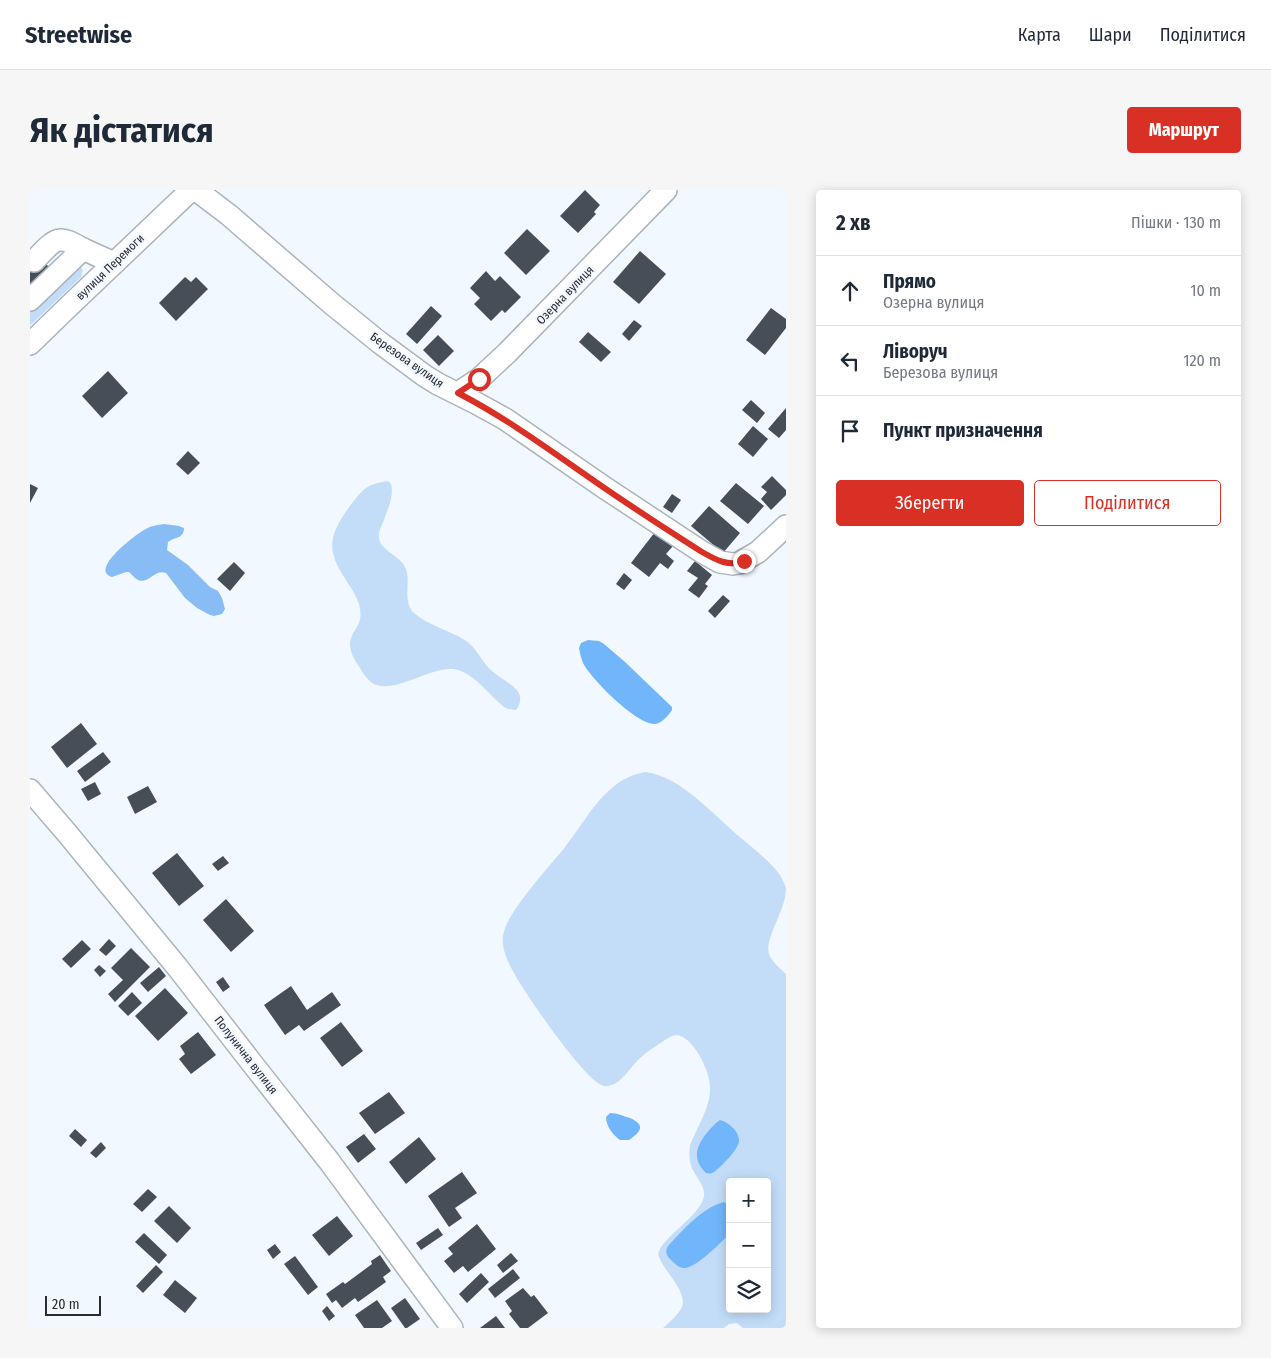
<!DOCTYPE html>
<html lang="uk">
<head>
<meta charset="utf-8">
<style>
	body { margin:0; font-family:"Fira Sans Condensed",sans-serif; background:#f6f6f7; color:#1f2937 }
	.controls { position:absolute; right:15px; bottom:15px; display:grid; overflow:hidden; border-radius:5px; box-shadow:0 2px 12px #0003 }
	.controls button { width:45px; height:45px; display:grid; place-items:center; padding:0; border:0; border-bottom:1px solid #e0e1e3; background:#fff; color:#1f2937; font:25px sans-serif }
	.scale { position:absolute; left:15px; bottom:12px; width:56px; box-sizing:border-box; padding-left:5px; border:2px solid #282b2f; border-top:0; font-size:14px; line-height:18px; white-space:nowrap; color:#282b2f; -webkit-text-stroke:4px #f2f8ff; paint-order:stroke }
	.stop { position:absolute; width:15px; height:15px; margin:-11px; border:4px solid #d93025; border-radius:50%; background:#fff }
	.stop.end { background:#d93025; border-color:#fff; box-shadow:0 1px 5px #0008 }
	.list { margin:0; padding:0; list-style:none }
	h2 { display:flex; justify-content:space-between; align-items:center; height:65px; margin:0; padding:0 20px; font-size:21px }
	h2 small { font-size:16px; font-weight:400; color:#747a83 }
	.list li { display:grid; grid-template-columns:32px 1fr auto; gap:15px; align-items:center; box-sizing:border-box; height:70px; padding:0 20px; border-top:1px solid #e0e1e3 }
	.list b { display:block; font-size:19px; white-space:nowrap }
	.list p { margin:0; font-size:16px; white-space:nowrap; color:#747a83 }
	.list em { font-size:16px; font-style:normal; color:#747a83 }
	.actions { display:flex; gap:10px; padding:15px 20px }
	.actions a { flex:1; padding:11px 0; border:1px solid #d93025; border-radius:5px; text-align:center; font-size:18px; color:#d93025 }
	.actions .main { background:#d93025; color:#fff }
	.icon { flex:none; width:28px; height:28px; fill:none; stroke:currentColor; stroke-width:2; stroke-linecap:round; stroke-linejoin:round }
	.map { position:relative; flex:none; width:756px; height:1138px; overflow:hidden; border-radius:5px }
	header { display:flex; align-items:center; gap:30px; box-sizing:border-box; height:70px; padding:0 25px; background:#fff; border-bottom:1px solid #e0e1e3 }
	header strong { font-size:24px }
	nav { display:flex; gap:28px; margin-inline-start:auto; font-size:18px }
	.intro { display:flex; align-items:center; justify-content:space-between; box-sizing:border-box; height:120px; padding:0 30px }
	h1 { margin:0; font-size:35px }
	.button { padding:12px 22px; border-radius:5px; background:#d93025; color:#fff; font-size:18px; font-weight:700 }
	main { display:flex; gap:30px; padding:0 30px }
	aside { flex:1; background:#fff; border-radius:5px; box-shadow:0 2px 12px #0003 }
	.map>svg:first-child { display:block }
</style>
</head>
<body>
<header>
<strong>Streetwise</strong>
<nav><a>Карта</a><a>Шари</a><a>Поділитися</a></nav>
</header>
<div class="intro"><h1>Як дістатися</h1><a class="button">Маршрут</a></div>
<main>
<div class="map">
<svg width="756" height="1138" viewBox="0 0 756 1138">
	<rect width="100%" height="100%" fill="#f2f8ff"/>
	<!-- green -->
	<g fill="#c3ddf9" fill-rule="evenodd">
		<polygon points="48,75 53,80 51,87 3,133 0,135 0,116"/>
		<path d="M358,291L361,294C364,304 359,317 355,327C353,334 348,341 349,348C351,362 371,365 376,379C381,393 372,411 384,423C399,436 419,440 435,450C447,458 451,471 462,481C470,489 487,495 490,506C491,511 489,516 486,520L478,519L474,517C460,506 448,488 431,481C406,470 366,507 342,493C337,489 333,484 330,478C325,471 320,463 320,454C321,438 335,437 329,414C323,396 307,382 303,363C302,359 302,352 303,348C305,335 326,305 336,298C342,294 350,292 358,291Z"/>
		<path d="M615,582C624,583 632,586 640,590C664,603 685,625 705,643C720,656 738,669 750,685C752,689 755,694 756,698C756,721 734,748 739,764C742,772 750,778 756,784V1138H713L707,1133L699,1134L694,1138H633C640,1132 648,1125 652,1117C658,1101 632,1080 628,1064C633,1046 664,1031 673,1010C678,998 666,988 662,978C659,971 659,963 660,955C677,916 692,901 666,860C662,854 654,845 646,845C641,846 636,849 632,852C624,857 615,863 608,870C599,879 589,898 574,896C556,893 495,803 485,785C479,774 471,759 473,746C475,724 520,676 535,657C558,628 575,589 615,582ZM700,992H737V1119H700Z"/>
	</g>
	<!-- forest -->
	<path fill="#87bcf4" d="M134,334L149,336L154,338C154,349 144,347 138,352L137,360L158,375L180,397L188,401L192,408L195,419L192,424L184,426L180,425L167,418L155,408L136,383C124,378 117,398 105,388C103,386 101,384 99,382H96L82,387C59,380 105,345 114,340C120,336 127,335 134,334Z"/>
	<!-- water -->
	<g fill="#71b5fb">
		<path d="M558,450L569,451L574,454L595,472L642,517V520C638,526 631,534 624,534C606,534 561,489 553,473C551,468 550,463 549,458L551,453Z"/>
		<path d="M580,923C587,923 593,926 600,928C616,935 611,942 599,950H590C583,945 576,936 576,927Z"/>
		<path d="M690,930C698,932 709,941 709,950C710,958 691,977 684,982C680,984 681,984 676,983C663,970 665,958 676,944C680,939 684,934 690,930Z"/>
		<path d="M694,1012L700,1016V1043C693,1051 665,1079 654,1078C649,1078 644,1073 641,1070C636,1065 635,1062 638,1056C653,1040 673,1017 694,1012Z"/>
	</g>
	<!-- building -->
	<g fill="#464f57">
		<polygon points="555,0 570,15 564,22 566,24 548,43 530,26"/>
		<polygon points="497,39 520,61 496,85 474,63"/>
		<polygon points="610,61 636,84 609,114 583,92"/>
		<polygon points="0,67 10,68 20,78 0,98"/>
		<polygon points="456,81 465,91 470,86 491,107 475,123 472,120 461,131 444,114 450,108 440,98"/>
		<polygon points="155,87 161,92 166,87 178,99 146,131 129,113"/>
		<polygon points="401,116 412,126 387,154 376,144"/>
		<polygon points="741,118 756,129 756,138 735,165 716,150"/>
		<polygon points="604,130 612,136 599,151 592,144"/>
		<polygon points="558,142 581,162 571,172 549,152"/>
		<polygon points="408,145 424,161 409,176 393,160"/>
		<polygon points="78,181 98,203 72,228 52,206"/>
		<polygon points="721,210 735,223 727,233 712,220"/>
		<polygon points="756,218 756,240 749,248 738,239"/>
		<polygon points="723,236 738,249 723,267 708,254"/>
		<polygon points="158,261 170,273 158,285 146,274"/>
		<polygon points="742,286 756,300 756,305 741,320 731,309 737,302 731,297"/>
		<polygon points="706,293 734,316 718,334 690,311"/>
		<polygon points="0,294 8,298 0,313"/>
		<polygon points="642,304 651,310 642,323 633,317"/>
		<polygon points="679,316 710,343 693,363 661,336"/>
		<polygon points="625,342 643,356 636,364 644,371 638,379 630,373 619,387 601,373"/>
		<polygon points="665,371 682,385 675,394 678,396 669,408 658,400 668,388 657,381"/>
		<polygon points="204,372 215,383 200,401 187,389"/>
		<polygon points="594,383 602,390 594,400 586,394"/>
		<polygon points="693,405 700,411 685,428 678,421"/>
		<polygon points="51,533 67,554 37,578 21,557"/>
		<polygon points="73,562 81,572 55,592 47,581"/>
		<polygon points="65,592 71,604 58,611 51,599"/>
		<polygon points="118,596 127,612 105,624 97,607"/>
		<polygon points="147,663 174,696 149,716 122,683"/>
		<polygon points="193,666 199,673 188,681 182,674"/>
		<polygon points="196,709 224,741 201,762 173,730"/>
		<polygon points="79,749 86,756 76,766 69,760"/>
		<polygon points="52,750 61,759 41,778 32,769"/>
		<polygon points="101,758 120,777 85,812 78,804 93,790 81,778"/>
		<polygon points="69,775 76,781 70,787 64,780"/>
		<polygon points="129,777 136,786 118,802 110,793"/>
		<polygon points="193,787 200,797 193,802 186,792"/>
		<polygon points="261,796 277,820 302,802 311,815 274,841 269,835 255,845 234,815"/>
		<polygon points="135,798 158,823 128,851 105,826"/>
		<polygon points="102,802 112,813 98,826 88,816"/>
		<polygon points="311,832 333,861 312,877 290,848"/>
		<polygon points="168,842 186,865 161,884 149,869 155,864 150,856"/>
		<polygon points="359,902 375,923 345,944 329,923"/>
		<polygon points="45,939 57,950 51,957 39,946"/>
		<polygon points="334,944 346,959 328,973 316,957"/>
		<polygon points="389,947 406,969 376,994 359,972"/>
		<polygon points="71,952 76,958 66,968 60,963"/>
		<polygon points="432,982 447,1003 425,1018 432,1028 419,1037 398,1006"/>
		<polygon points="118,999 127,1007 112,1022 103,1014"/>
		<polygon points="139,1016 161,1038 147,1053 124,1031"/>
		<polygon points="307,1026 323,1046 299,1066 282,1045"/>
		<polygon points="447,1034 466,1059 438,1082 433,1076 424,1083 414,1071 423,1064 418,1058"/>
		<polygon points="408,1038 413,1045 391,1060 386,1053"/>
		<polygon points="114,1043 137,1065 129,1074 105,1052"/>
		<polygon points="245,1054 251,1062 243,1069 237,1060"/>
		<polygon points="481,1063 488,1071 473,1083 467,1075"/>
		<polygon points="350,1065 361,1081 353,1087 356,1092 328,1112 325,1108 312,1118 306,1110 302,1113 296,1104 313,1092 315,1094 342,1074 341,1071"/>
		<polygon points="265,1066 288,1097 278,1105 254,1074"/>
		<polygon points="126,1075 133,1082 113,1103 106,1096"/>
		<polygon points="483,1079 490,1088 465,1108 458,1099"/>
		<polygon points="451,1083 459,1092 437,1113 429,1104"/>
		<polygon points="145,1090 167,1108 155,1123 133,1105"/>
		<polygon points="493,1098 501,1107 504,1105 518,1123 498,1138 490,1138 479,1124 482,1121 475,1111"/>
		<polygon points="375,1108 390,1129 377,1138 375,1138 361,1118"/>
		<polygon points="347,1110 362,1131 352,1138 334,1138 325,1125"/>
		<polygon points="297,1116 305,1126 299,1131 292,1121"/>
		<polygon points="466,1126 475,1138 450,1138"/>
	</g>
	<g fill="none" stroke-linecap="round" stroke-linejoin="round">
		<defs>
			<g id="minor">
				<polyline points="166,0 199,25 302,114 349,152 395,186 408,194 446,213 475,229 575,298 672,362 690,372 703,374 709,373 728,362 756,336"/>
				<path d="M4,71C9,66 22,50 30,50C37,49 47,56 53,59"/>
				<polyline points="0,110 53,59 84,73"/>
				<polyline points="0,154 36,119 161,0"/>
				<polyline points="428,203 449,189 477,163 636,0"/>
				<polyline points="0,600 36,642 148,778 221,872 299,971 422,1138"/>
			</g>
		</defs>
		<!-- minor casing -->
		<use href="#minor" stroke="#aab4be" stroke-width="24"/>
		<!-- minor -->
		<use href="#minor" stroke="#fff" stroke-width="21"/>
	</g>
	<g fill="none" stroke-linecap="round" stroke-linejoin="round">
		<!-- route -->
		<path stroke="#d93025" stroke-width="6" d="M449,189L428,203C480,230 525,264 573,297C605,319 639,341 672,362C686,370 699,377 714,371"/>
	</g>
	<g text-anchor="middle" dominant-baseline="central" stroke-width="5" stroke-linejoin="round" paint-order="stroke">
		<!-- street labels -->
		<g font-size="12" fill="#282b2f" stroke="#f2f8ff">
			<text transform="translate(80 77) rotate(-44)">вулиця Перемоги</text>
			<text transform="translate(535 105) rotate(-46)">Озерна вулиця</text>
			<text transform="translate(377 170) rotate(35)">Березова вулиця</text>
			<text transform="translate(216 865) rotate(52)">Полунична вулиця</text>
		</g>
	</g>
</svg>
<div class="controls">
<button>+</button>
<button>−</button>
<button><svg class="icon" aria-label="layers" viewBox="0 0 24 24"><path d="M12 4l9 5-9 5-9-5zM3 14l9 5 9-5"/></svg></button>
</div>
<div class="scale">20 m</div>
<div class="stop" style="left:449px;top:189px"></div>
<div class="stop end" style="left:714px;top:371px"></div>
</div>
<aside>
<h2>2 хв<small>Пішки · 130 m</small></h2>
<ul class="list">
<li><svg class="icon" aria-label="ahead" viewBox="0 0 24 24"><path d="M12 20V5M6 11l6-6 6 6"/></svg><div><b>Прямо</b><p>Озерна вулиця</p></div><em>10 m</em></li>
<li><svg class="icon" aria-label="left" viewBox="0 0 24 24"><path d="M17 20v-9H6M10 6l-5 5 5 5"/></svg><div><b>Ліворуч</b><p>Березова вулиця</p></div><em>120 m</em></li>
<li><svg class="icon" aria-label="arrive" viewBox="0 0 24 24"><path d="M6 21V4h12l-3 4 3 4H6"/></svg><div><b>Пункт призначення</b></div></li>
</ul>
<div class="actions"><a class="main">Зберегти</a><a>Поділитися</a></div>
</aside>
</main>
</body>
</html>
